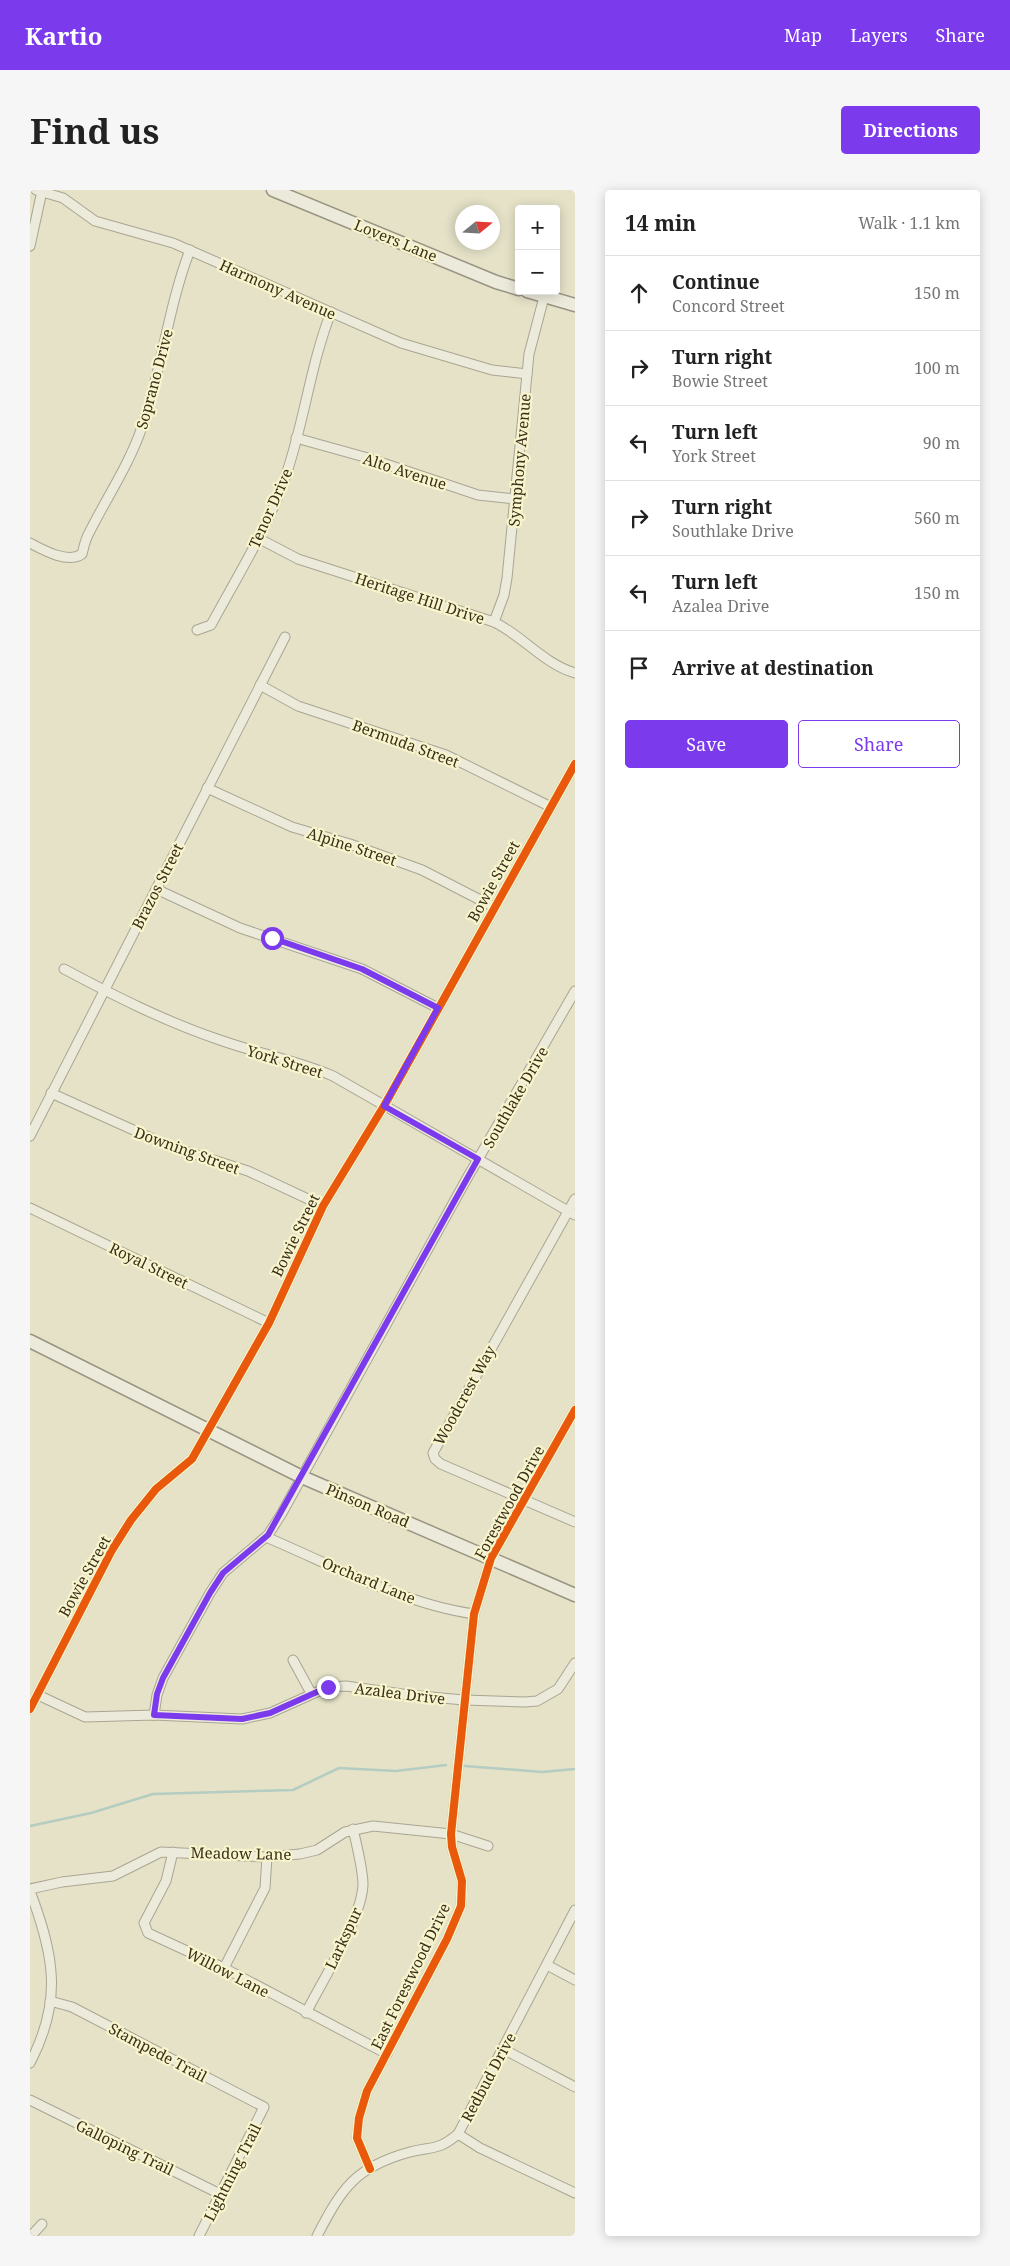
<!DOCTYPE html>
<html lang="en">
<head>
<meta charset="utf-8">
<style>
	body { margin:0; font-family:"Noto Serif",serif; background:#f6f6f6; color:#222 }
	.controls { position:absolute; right:15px; top:15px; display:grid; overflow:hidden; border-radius:5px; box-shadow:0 2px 12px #0003 }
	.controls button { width:45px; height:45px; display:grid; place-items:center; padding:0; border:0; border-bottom:1px solid #e0e0e0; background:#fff; color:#222; font:25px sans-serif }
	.compass { position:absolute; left:425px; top:15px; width:45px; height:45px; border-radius:50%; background:#fff; box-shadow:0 2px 12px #0003; rotate:72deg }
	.stop { position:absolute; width:15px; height:15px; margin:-11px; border:4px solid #7c3aed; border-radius:50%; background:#fff }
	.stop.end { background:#7c3aed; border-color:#fff; box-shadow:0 1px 5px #0008 }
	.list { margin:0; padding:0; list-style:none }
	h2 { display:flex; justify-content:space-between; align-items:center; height:65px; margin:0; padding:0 20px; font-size:21px }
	h2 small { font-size:16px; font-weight:400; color:#767676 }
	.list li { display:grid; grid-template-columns:32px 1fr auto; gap:15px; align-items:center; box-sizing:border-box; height:75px; padding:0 20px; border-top:1px solid #e0e0e0 }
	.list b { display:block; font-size:19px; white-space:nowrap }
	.list p { margin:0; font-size:16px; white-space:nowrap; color:#767676 }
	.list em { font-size:16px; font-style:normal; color:#767676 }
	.actions { display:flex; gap:10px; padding:15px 20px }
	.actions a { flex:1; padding:11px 0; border:1px solid #7c3aed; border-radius:5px; text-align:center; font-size:18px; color:#7c3aed }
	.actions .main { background:#7c3aed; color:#fff }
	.icon { flex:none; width:28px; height:28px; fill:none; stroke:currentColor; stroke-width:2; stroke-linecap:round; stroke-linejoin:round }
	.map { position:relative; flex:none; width:545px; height:2046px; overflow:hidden; border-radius:5px }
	header { display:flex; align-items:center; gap:30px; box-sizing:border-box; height:70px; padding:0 25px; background:#7c3aed; color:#fff }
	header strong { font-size:24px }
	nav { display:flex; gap:28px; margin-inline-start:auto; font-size:18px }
	.intro { display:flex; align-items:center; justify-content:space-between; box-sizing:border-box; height:120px; padding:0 30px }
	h1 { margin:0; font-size:35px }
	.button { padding:12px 22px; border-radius:5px; background:#7c3aed; color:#fff; font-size:18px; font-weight:700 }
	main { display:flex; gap:30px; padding:0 30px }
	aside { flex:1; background:#fff; border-radius:5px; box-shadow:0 2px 12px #0003 }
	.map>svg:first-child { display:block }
</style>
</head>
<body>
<header>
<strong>Kartio</strong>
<nav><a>Map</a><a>Layers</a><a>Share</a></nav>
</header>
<div class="intro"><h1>Find us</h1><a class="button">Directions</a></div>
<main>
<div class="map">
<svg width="545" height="2046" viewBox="0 0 545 2046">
	<rect width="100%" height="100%" fill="#e5e2c8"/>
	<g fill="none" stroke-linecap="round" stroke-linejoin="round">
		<!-- stream -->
		<g stroke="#b5ccc1" stroke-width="2.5">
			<polyline points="435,1576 512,1582 545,1579"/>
			<polyline points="0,1636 61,1623 123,1604 263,1600 309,1578 366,1581 416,1575"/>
		</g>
		<defs>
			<g id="street">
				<polyline points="6,0 33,8 65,31 143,53 371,153 462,180 497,184"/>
				<polyline points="0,56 12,1"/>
				<polyline points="266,248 338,268 448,305 485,309"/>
				<path d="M228,348L268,369L464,432C493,446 514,474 545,483"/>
				<path d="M0,353C13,360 38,374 52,364C54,357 55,350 59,343C77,307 99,275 112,237C132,179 138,117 160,60"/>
				<polyline points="464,432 474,405 477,388 499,164 514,107"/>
				<path d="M167,440L181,435C207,387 237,339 255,288C274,234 280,176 301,122"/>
				<polyline points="230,495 268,516 416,565 521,617"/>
				<polyline points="177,598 262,637 320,654 392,680 464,717"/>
				<polyline points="126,699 210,738 332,779 408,818"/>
				<path d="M34,779C83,805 134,831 187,849C225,863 266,870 303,886L545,1025"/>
				<polyline points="21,903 139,956 218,981 293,1016"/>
				<polyline points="0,946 255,447"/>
				<polyline points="545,1009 403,1263 405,1269 411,1274 545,1332"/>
				<polyline points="0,1018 239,1133"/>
				<path d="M236,1347C302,1375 373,1414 444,1424"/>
				<polyline points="263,1470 281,1503"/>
				<polyline points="8,1505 55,1527 124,1525 212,1529 240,1523 298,1497 316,1496 379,1505 434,1510 495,1512 507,1511 528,1499 545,1473"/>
				<polyline points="0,1519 82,1360 101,1330 126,1299 162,1269 239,1133 293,1016 354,916 545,574"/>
				<polyline points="124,1525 127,1505 133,1488 180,1403 193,1383 238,1345 252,1323 436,990 545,801"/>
				<polyline points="143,1662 136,1691 114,1733 118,1743 194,1778 357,1864"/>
				<polyline points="0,1699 32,1692 83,1686 131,1662 237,1667 270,1664 287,1660 315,1642 343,1636 421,1644 458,1656"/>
				<path d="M0,1701C24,1765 33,1810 0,1873"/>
				<polyline points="517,1775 545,1790"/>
				<polyline points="194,1778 235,1698 237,1667"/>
				<polyline points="20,1811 42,1817 234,1917 169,2046"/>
				<path d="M276,1823C292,1791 333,1727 333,1693C332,1675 327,1657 323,1639"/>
				<polyline points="473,1859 545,1897"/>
				<polyline points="0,1910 190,2004"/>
				<polyline points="428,1944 450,1958 545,2003"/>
				<polyline points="340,1979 327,1948 329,1928 337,1901 417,1749 431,1716 432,1691 422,1657 421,1644 444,1424 461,1368 545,1220"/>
				<polyline points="1,2046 12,2034"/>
				<path d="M287,2046C312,1998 325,1977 380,1962C403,1956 408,1961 428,1944L545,1720"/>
			</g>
			<g id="secondary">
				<polyline points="243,0 466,92 489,99"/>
				<polyline points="497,101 545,115"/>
				<polyline points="0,1151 272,1287 545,1405"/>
			</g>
		</defs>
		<!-- street casing -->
		<use href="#street" stroke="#a9a592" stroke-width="11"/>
		<!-- secondary casing -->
		<use href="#secondary" stroke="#999482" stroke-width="15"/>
		<!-- street -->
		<use href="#street" stroke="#eceada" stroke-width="9"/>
		<!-- secondary -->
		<use href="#secondary" stroke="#eceada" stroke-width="12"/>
		<defs>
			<g id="cycleway">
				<polyline points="0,1519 82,1360 101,1330 126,1299 162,1269 239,1133 293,1016 354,916 545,574"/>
				<polyline points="340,1979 327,1948 329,1928 337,1901 417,1749 431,1716 432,1691 422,1657 421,1644 444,1424 461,1368 545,1220"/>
			</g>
		</defs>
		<!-- cycleway casing -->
		<use href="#cycleway" stroke="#f8f4cc" stroke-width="11"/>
		<!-- cycleway -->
		<use href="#cycleway" stroke="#e8590c" stroke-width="8"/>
	</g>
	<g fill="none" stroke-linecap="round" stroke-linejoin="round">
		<!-- route -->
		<polyline stroke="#7c3aed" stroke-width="6" points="242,748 332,779 408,818 354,916 448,969 238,1345 193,1383 180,1403 133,1488 127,1504 124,1525 212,1529 240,1523 298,1497"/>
	</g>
	<g text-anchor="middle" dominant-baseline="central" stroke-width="4.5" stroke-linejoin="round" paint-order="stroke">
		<!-- street labels -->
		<g font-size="15" fill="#382e1a" stroke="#f8f4cc">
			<text transform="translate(366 50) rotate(22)">Lovers Lane</text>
			<text transform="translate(248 99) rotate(24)">Harmony Avenue</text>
			<text transform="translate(124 189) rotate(-75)">Soprano Drive</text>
			<text transform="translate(489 270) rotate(-85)">Symphony Avenue</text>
			<text transform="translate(375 281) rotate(18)">Alto Avenue</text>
			<text transform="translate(240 318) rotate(-66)">Tenor Drive</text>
			<text transform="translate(390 408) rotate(18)">Heritage Hill Drive</text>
			<text transform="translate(376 553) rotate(20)">Bermuda Street</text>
			<text transform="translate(322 656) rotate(18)">Alpine Street</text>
			<text transform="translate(463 691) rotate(-61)">Bowie Street</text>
			<text transform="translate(127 696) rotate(-63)">Brazos Street</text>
			<text transform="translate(255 871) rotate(17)">York Street</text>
			<text transform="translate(485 907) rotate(-60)">Southlake Drive</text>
			<text transform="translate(157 960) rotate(20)">Downing Street</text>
			<text transform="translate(265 1045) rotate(-64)">Bowie Street</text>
			<text transform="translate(119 1075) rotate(26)">Royal Street</text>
			<text transform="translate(434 1205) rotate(-61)">Woodcrest Way</text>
			<text transform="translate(479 1312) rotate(-61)">Forestwood Drive</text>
			<text transform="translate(338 1315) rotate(23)">Pinson Road</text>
			<text transform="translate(54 1386) rotate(-61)">Bowie Street</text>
			<text transform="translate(339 1390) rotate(22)">Orchard Lane</text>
			<text transform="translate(370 1503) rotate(7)">Azalea Drive</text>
			<text transform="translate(211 1663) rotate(1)">Meadow Lane</text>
			<text transform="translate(313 1748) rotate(-65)">Larkspur</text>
			<text transform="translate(198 1782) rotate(27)">Willow Lane</text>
			<text transform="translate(380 1786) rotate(-64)">East Forestwood Drive</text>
			<text transform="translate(128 1862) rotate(28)">Stampede Trail</text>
			<text transform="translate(458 1887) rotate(-62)">Redbud Drive</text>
			<text transform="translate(95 1957) rotate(26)">Galloping Trail</text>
			<text transform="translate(202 1982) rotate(-63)">Lightning Trail</text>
		</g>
	</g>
</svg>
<div class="controls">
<button>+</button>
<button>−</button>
</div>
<svg class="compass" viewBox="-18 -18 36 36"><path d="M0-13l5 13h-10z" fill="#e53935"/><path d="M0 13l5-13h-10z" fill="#767676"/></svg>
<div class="stop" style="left:242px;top:748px"></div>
<div class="stop end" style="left:298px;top:1497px"></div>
</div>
<aside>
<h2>14 min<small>Walk · 1.1 km</small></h2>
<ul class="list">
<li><svg class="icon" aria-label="ahead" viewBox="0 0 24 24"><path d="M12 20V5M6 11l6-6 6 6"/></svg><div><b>Continue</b><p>Concord Street</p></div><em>150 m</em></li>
<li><svg class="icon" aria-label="right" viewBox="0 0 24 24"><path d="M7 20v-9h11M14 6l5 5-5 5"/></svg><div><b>Turn right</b><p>Bowie Street</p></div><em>100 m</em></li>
<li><svg class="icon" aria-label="left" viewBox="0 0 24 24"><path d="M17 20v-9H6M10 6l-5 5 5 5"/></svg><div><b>Turn left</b><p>York Street</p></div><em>90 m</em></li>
<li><svg class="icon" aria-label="right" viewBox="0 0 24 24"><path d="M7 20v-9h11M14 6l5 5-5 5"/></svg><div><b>Turn right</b><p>Southlake Drive</p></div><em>560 m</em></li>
<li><svg class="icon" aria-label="left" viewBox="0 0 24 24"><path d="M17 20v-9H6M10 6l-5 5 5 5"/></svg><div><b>Turn left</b><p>Azalea Drive</p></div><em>150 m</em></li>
<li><svg class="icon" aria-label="arrive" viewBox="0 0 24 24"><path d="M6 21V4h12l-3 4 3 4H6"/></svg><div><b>Arrive at destination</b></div></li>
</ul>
<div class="actions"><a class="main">Save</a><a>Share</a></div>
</aside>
</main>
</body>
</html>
